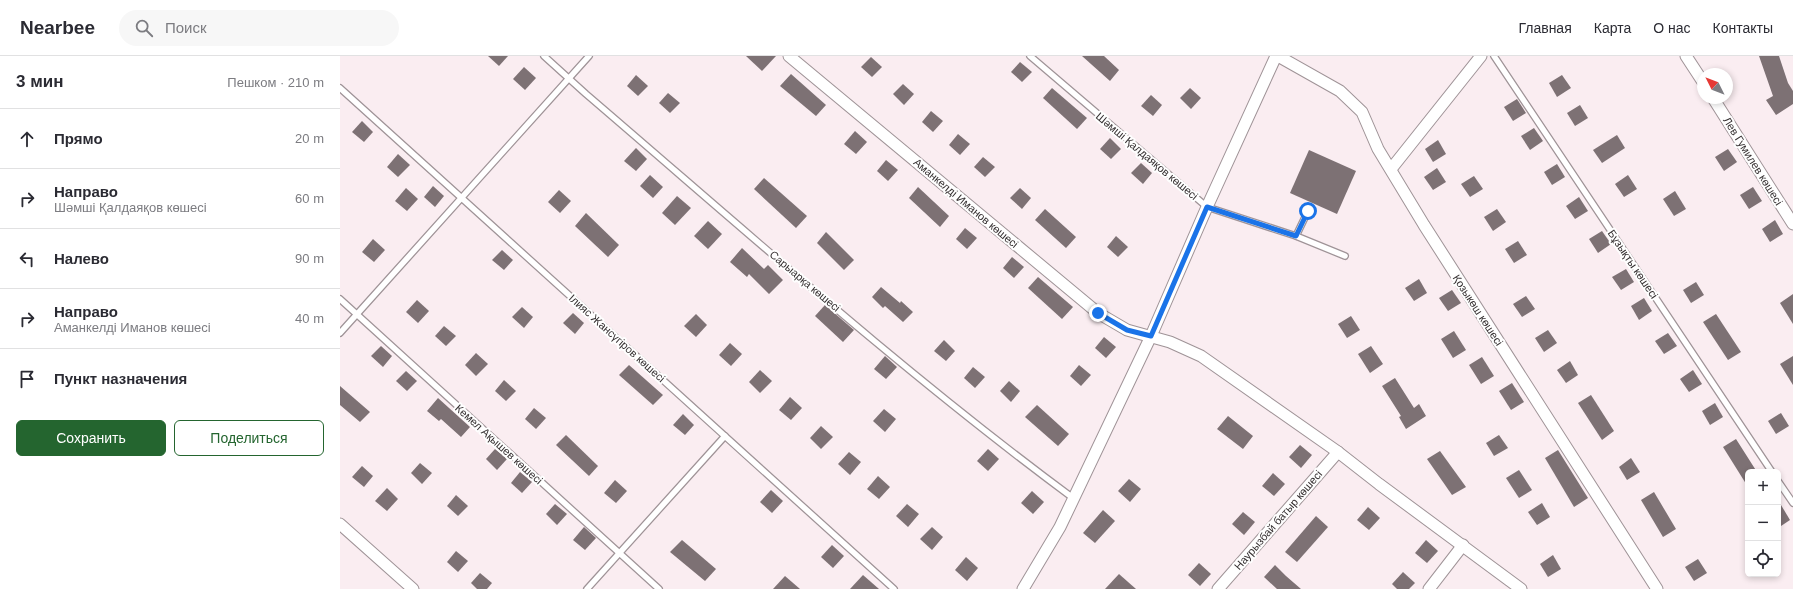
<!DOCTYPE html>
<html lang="ru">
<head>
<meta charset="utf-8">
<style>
	body { margin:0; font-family:Arial,sans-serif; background:#f7f7f7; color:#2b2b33 }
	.controls { position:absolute; right:12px; bottom:12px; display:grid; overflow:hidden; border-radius:6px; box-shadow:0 2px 6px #0003 }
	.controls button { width:36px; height:36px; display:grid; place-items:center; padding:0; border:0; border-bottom:1px solid #e1e1e2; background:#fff; color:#2b2b33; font:20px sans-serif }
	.compass { position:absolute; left:1357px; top:12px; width:36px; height:36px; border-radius:50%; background:#fff; box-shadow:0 2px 6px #0003; rotate:312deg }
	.stop { position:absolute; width:12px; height:12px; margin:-9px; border:3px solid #1a73e8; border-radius:50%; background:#fff }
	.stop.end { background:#1a73e8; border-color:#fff; box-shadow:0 1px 4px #0008 }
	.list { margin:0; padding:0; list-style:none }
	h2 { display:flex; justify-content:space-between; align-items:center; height:52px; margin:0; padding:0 16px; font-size:17px }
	h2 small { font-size:13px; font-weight:400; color:#7c7c81 }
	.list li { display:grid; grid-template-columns:26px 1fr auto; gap:12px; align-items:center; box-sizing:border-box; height:60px; padding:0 16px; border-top:1px solid #e1e1e2 }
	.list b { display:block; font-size:15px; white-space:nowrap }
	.list p { margin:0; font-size:13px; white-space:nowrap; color:#7c7c81 }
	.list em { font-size:13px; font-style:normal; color:#7c7c81 }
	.actions { display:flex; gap:8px; padding:12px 16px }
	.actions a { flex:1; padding:9px 0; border:1px solid #24652f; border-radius:6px; text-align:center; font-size:14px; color:#24652f }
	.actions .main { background:#24652f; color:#fff }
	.icon { flex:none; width:22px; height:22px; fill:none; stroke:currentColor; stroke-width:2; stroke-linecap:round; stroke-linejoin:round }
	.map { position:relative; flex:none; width:1453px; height:533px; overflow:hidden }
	header { display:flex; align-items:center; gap:24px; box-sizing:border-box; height:56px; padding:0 20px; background:#fff; border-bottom:1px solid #e1e1e2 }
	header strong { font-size:19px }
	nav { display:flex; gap:22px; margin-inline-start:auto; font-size:14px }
	.search { width:280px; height:36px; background:#f7f7f7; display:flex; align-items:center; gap:10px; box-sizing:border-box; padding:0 14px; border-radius:22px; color:#7c7c81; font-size:15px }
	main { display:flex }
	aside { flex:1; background:#fff }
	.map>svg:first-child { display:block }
</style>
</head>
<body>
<header>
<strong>Nearbee</strong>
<div class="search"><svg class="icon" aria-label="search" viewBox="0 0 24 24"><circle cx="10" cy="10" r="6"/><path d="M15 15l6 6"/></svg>Поиск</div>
<nav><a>Главная</a><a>Карта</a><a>О нас</a><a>Контакты</a></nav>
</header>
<main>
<aside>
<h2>3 мин<small>Пешком · 210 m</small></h2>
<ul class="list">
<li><svg class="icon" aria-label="ahead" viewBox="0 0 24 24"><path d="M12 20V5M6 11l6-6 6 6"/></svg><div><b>Прямо</b></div><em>20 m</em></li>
<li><svg class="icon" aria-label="right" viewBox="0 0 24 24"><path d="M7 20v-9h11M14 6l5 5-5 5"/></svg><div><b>Направо</b><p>Шәмші Қалдаяқов көшесі</p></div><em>60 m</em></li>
<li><svg class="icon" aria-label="left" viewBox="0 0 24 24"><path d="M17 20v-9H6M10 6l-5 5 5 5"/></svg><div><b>Налево</b></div><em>90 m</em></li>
<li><svg class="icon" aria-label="right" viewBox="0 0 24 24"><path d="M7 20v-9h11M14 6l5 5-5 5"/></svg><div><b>Направо</b><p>Аманкелді Иманов көшесі</p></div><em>40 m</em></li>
<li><svg class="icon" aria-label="arrive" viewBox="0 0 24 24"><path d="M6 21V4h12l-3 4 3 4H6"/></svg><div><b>Пункт назначения</b></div></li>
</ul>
<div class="actions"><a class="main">Сохранить</a><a>Поделиться</a></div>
</aside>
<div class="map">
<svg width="1453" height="533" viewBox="0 0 1453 533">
	<rect width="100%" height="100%" fill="#faedf1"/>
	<!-- building -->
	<g fill="#7d7174">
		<polygon points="148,0 168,0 159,10"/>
		<polygon points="406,0 436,0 422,15"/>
		<polygon points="742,0 764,0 779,14 770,25"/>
		<polygon points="1419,0 1439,0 1448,27 1453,35 1453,48 1436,59 1426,44 1433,40"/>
		<polygon points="531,1 542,11 532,21 521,11"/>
		<polygon points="680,6 692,16 682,26 671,16"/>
		<polygon points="184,11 196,22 185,34 173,23"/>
		<polygon points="451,18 486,49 476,60 440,30"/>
		<polygon points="296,19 308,30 298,40 287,30"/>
		<polygon points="1222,19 1231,32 1217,41 1209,27"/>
		<polygon points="563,28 574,38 564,49 553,38"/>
		<polygon points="712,32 747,62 737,73 703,42"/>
		<polygon points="850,32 861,42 851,53 840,42"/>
		<polygon points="328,37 340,47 330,57 319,47"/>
		<polygon points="811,39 822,49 813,60 801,50"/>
		<polygon points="1177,43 1186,57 1173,65 1164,51"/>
		<polygon points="1240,49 1248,62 1235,70 1227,57"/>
		<polygon points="591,55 603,65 593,76 582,66"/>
		<polygon points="22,65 33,76 24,86 12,76"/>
		<polygon points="1194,72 1203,85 1190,94 1181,80"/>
		<polygon points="515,75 527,86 516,98 504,88"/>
		<polygon points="618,78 630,88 620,99 609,89"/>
		<polygon points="1277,79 1285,92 1262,107 1253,94"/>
		<polygon points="770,82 781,93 771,103 760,93"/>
		<polygon points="1098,84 1106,98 1093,106 1085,93"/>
		<polygon points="296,92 307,103 296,115 284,105"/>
		<polygon points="1388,93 1397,106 1384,115 1375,101"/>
		<polygon points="969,94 1016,115 997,158 950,137"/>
		<polygon points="58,98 70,109 58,121 47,111"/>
		<polygon points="643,101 655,111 645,121 634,111"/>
		<polygon points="546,104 558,114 548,125 537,115"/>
		<polygon points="801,107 812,117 803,128 791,117"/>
		<polygon points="1217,108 1225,121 1212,129 1204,116"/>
		<polygon points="1097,112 1106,126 1093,134 1084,121"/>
		<polygon points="310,119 323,131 313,142 300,130"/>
		<polygon points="1288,119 1297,133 1284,141 1275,128"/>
		<polygon points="1134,120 1143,133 1130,141 1121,128"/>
		<polygon points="424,122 467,160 456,172 414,133"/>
		<polygon points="93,130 104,140 95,151 84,141"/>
		<polygon points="578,131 609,160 600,171 569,142"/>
		<polygon points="1413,131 1422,145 1409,153 1400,139"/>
		<polygon points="66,132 78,143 67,155 55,145"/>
		<polygon points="680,132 691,142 682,153 670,142"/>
		<polygon points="219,134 231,145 220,157 208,146"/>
		<polygon points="1335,135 1346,153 1334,160 1323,143"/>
		<polygon points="337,140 351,152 335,169 322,157"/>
		<polygon points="1239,141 1248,155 1235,163 1226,150"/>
		<polygon points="705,153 736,181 726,192 695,164"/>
		<polygon points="1157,153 1166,166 1153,175 1144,161"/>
		<polygon points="246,157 279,189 268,201 235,170"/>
		<polygon points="1435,164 1443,178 1430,186 1422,173"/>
		<polygon points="368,165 382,178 368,193 354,180"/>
		<polygon points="625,172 637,182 627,193 616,183"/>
		<polygon points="1262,175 1271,188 1258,197 1249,183"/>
		<polygon points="486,176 514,204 504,214 477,187"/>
		<polygon points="776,180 788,191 778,201 767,191"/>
		<polygon points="33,183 45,194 34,206 22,196"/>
		<polygon points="1178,185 1187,199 1174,207 1165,193"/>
		<polygon points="402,192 424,213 428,209 443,224 429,238 409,218 407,221 390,206"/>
		<polygon points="162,194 173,204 164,214 152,204"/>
		<polygon points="672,201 684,211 674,222 663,212"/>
		<polygon points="1286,213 1294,226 1281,234 1272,221"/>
		<polygon points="698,221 733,251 722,263 688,232"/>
		<polygon points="1079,223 1087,237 1074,245 1065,232"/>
		<polygon points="1356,226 1364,239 1351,247 1343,234"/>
		<polygon points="541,231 560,247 561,245 573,256 563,266 545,250 543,252 532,241"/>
		<polygon points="1112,234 1121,247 1108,255 1099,242"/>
		<polygon points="1453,238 1453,268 1440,247"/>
		<polygon points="1186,240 1195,253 1182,261 1173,248"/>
		<polygon points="1304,242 1312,255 1299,264 1291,250"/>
		<polygon points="77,244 89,255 78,267 66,256"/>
		<polygon points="485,249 514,274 503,286 475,260"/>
		<polygon points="182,251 193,261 184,272 172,261"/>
		<polygon points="233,257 244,267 235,278 223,267"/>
		<polygon points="356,258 367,269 356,281 344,270"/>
		<polygon points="1376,258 1401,296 1388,304 1363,266"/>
		<polygon points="1011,260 1020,274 1007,282 998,268"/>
		<polygon points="104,270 116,280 106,290 95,280"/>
		<polygon points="1208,274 1217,287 1204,296 1195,282"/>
		<polygon points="1114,275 1126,294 1113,302 1101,283"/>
		<polygon points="1328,277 1337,290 1324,298 1315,285"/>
		<polygon points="764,281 776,291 766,302 755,292"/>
		<polygon points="604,284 615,295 606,305 594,295"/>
		<polygon points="390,287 402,298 391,310 379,299"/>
		<polygon points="41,290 52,300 43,311 31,300"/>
		<polygon points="1031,290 1043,308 1030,317 1018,298"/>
		<polygon points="136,297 148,308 136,320 125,309"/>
		<polygon points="545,300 557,311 546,323 534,313"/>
		<polygon points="1453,300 1453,329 1440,308"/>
		<polygon points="1142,301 1154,320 1141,328 1129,309"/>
		<polygon points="1230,305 1238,319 1226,327 1217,314"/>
		<polygon points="289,309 323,339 313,349 279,319"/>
		<polygon points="739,309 751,319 741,330 730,320"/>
		<polygon points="633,311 645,321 635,332 624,322"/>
		<polygon points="420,314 432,325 420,337 409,326"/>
		<polygon points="1353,314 1362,328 1349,336 1340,323"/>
		<polygon points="66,315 77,325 67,335 56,325"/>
		<polygon points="1055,322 1074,352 1079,348 1086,360 1066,373 1059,361 1061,360 1042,330"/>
		<polygon points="164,324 176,335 166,345 155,335"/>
		<polygon points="669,325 680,335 671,346 660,335"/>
		<polygon points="1172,327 1184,346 1171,354 1159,335"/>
		<polygon points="0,330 30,356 20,366 0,349"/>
		<polygon points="1251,339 1274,375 1262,384 1238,347"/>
		<polygon points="450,341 462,352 451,364 439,354"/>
		<polygon points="98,342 130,371 121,381 101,363 99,365 87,355"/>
		<polygon points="1375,347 1383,361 1370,369 1362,355"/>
		<polygon points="697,349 729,378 718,390 685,361"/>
		<polygon points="194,352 206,362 196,373 185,363"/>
		<polygon points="544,353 556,363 545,376 533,365"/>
		<polygon points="1441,357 1449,370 1436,378 1428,365"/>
		<polygon points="343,358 354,369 345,379 333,369"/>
		<polygon points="888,360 913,380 903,393 877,373"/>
		<polygon points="481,370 493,381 481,393 470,382"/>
		<polygon points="226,379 258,410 249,420 216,389"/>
		<polygon points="1159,379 1168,392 1154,400 1146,387"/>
		<polygon points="1396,383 1417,416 1408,416 1408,431 1383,391"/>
		<polygon points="960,389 972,399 961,412 949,401"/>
		<polygon points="155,393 167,403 157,414 146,403"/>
		<polygon points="648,393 659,403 648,415 637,405"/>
		<polygon points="1218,394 1248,442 1234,451 1205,402"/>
		<polygon points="1100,395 1126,431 1112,439 1087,403"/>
		<polygon points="509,396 521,406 510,419 498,408"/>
		<polygon points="1291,402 1300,416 1287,424 1279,411"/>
		<polygon points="80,407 92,417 82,428 71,417"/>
		<polygon points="22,410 33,420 24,431 12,421"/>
		<polygon points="1179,414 1192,434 1179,442 1166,422"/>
		<polygon points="180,416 192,426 182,437 171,427"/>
		<polygon points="933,417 945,428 934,440 922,430"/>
		<polygon points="538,420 550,431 539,443 527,433"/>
		<polygon points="789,423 801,433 790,446 778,435"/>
		<polygon points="275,424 287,435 276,447 264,437"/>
		<polygon points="47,432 58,443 47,455 35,445"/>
		<polygon points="431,434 443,445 432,457 420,446"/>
		<polygon points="692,435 704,446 693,458 681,447"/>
		<polygon points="1314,436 1336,473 1323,481 1301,444"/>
		<polygon points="116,439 128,450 118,460 107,450"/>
		<polygon points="1438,444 1450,464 1438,472"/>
		<polygon points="1202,447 1210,461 1197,469 1188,456"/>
		<polygon points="215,448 227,458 217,469 206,458"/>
		<polygon points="567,448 579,458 568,471 556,460"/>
		<polygon points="1028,451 1040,462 1029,474 1017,464"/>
		<polygon points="763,454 775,465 755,487 743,477"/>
		<polygon points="903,456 915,466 904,479 892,468"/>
		<polygon points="976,460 988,471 957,506 945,496"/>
		<polygon points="244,471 256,482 245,494 233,484"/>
		<polygon points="592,471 603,481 592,494 580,483"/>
		<polygon points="342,484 376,513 365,525 330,496"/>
		<polygon points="1086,484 1098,495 1087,507 1075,497"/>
		<polygon points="492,489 504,500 493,512 481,501"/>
		<polygon points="116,495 128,505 118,516 107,506"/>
		<polygon points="1213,499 1221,513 1208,521 1200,508"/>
		<polygon points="626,501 638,512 627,525 615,514"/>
		<polygon points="1358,503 1367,517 1354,525 1345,511"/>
		<polygon points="859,507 871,518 860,530 848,519"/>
		<polygon points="935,509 946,520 961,533 937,533 924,521"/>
		<polygon points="1063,516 1075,527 1069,533 1057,533 1052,528"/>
		<polygon points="140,517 152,527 147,533 137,533 131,527"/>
		<polygon points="779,518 796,533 765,533"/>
		<polygon points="523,519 539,533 510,533"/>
		<polygon points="445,520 460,533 433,533"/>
	</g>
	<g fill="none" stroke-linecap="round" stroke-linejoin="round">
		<defs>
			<g id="lane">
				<path d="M204,0L246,38C406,175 564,317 733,442"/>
				<polyline points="690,0 867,151 956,180 1005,200"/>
				<polyline points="1154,0 1432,416"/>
				<polyline points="0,32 554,533"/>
				<polyline points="956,180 968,155"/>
				<polyline points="0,243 319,533"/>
				<polyline points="0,277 249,0"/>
				<polyline points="1438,425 1453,447"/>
				<polyline points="247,533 385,380"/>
			</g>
			<g id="street">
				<polyline points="449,0 758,257 787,274 830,286 861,300 998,396 1039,428 1181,533"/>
				<polyline points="938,0 1000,35 1022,56 1038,93 1084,169 1317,533"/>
				<polyline points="1346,0 1363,26"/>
				<polyline points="1373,42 1453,168"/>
				<polyline points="1051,113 1141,0"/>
				<polyline points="0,468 73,533"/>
				<polyline points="683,533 720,471 811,280 867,151 936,0"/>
				<polyline points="878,533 998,396"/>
				<polyline points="1089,533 1123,489"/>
			</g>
		</defs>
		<!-- lane casing -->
		<use href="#lane" stroke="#9f9397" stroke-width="8"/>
		<!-- street casing -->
		<use href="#street" stroke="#9f9397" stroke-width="13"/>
		<!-- lane -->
		<use href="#lane" stroke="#fff" stroke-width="5.5"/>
		<!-- street -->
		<use href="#street" stroke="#fff" stroke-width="11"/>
	</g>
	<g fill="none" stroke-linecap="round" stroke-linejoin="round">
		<!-- route -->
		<polyline stroke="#1a73e8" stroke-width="5" points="758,257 787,274 811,280 867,151 956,180 968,155"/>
	</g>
	<g text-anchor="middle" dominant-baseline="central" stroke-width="4" stroke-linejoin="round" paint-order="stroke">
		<!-- street labels -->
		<g font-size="11" fill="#332e2f" stroke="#fefefe">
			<text transform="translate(807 100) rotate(40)">Шәмші Қалдаяқов көшесі</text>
			<text transform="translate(1413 105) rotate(58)">Лев Гумилев көшесі</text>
			<text transform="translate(626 147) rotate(40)">Аманкелді Иманов көшесі</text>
			<text transform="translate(1293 208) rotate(56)">Бұзықты көшесі</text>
			<text transform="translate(465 225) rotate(40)">Сарыарқа көшесі</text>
			<text transform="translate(1138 254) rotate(57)">Қозыкөш көшесі</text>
			<text transform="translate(277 282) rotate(42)">Ілияс Жансүгіров көшесі</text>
			<text transform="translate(159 388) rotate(42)">Кемел Ақышев көшесі</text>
			<text transform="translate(938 464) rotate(-49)">Наурызбай батыр көшесі</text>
		</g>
	</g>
</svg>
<div class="controls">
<button>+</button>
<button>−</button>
<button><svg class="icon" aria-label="locate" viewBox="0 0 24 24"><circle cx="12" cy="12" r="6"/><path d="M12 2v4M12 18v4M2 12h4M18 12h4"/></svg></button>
</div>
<svg class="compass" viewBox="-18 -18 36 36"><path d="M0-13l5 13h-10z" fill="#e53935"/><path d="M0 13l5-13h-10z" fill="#7c7c81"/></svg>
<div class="stop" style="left:968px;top:155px"></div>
<div class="stop end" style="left:758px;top:257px"></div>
</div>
</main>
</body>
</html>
